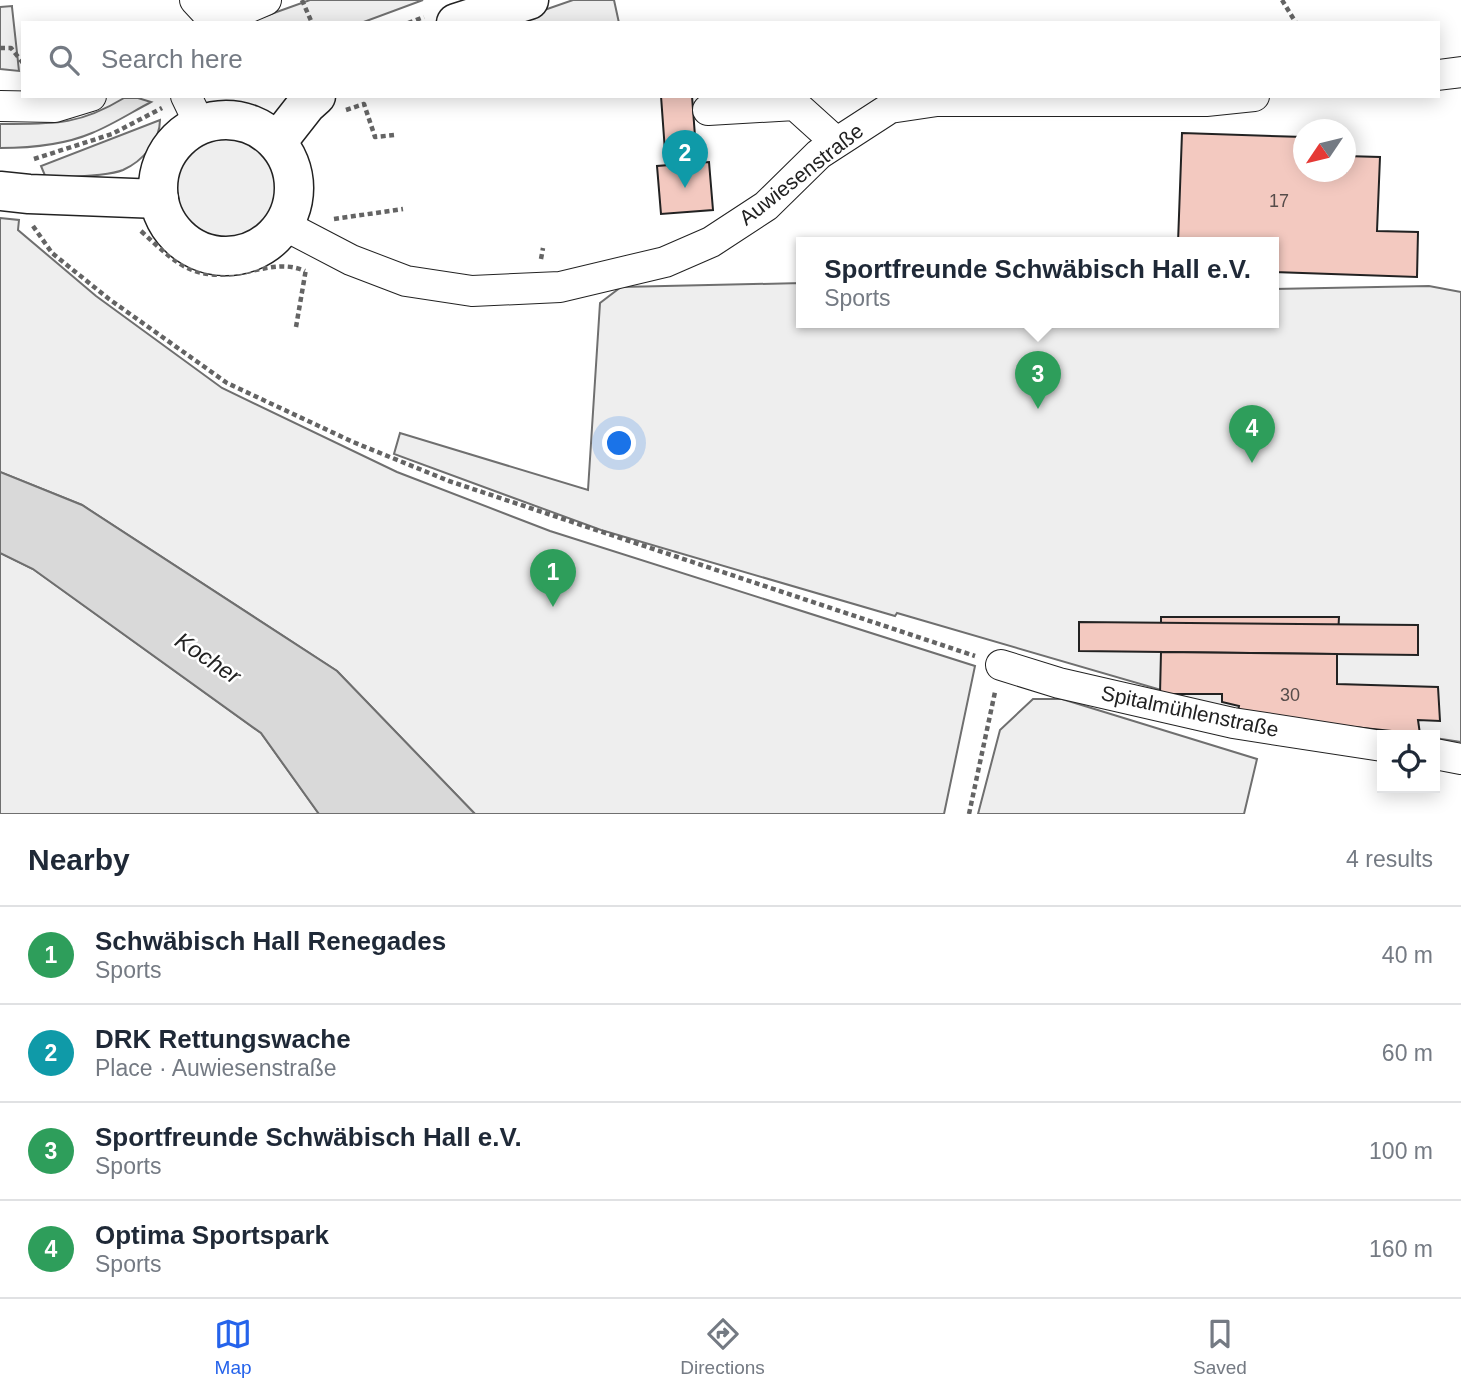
<!DOCTYPE html>
<html lang="en">
<head>
<meta charset="utf-8">
<style>
	body { margin:0; font-family:Arial,sans-serif; background:#f6f6f7; color:#1f2937 }
	.controls { position:absolute; right:21px; bottom:21px; display:grid; overflow:hidden; border-radius:0px; box-shadow:0 4px 18px #0003 }
	.controls button { width:63px; height:63px; display:grid; place-items:center; padding:0; border:0; border-bottom:2px solid #e0e1e3; background:#fff; color:#1f2937; font:35px sans-serif }
	.compass { position:absolute; left:1293px; top:119px; width:63px; height:63px; border-radius:50%; background:#fff; box-shadow:0 4px 18px #0003; rotate:235deg }
	.you { position:absolute; left:620px; top:444px; width:24px; height:24px; margin:-18px; border:5px solid #fff; border-radius:50%; background:#1a73e8; box-shadow:0 0 0 10px #1a73e833 }
	.badge { display:grid; place-items:center; width:46px; height:46px; border-radius:50%; background:#2563eb; color:#fff; font-size:23px; font-weight:700 }
	.pin { position:absolute; translate:-50% -58px; filter:drop-shadow(0 2px 4px #0008) }
	.pin::after { content:''; position:absolute; top:37px; width:24px; height:21px; background:inherit; clip-path:polygon(0 0,100% 0,50% 100%) }
	.popup { position:absolute; left:796px; top:237px; width:483px; height:91px; box-sizing:border-box; display:grid; place-content:center; border-radius:0px; background:#fff; filter:drop-shadow(0 2px 5px #0005); font-size:23px; white-space:nowrap; color:#747a83 }
	.popup b { font-size:26px; color:#1f2937 }
	.popup::after { content:''; position:absolute; left:50%; top:100%; margin-left:-14px; border:14px solid transparent; border-top-color:#fff }
	.list { margin:0; padding:0; list-style:none }
	h2 { display:flex; justify-content:space-between; align-items:center; height:91px; margin:0; padding:0 28px; font-size:30px }
	h2 small { font-size:23px; font-weight:400; color:#747a83 }
	.list li { display:grid; grid-template-columns:46px 1fr auto; gap:21px; align-items:center; box-sizing:border-box; height:98px; padding:0 28px; border-top:2px solid #e0e1e3 }
	.list b { display:block; font-size:26px; white-space:nowrap }
	.list p { margin:0; font-size:23px; white-space:nowrap; color:#747a83 }
	.list em { font-size:23px; font-style:normal; color:#747a83 }
	.icon { flex:none; width:38px; height:38px; fill:none; stroke:currentColor; stroke-width:2; stroke-linecap:round; stroke-linejoin:round }
	.map { position:relative; flex:none; width:1461px; height:814px; overflow:hidden }
	.search { position:absolute; background:#fff; box-shadow:0 4px 18px #0003; left:21px; right:21px; top:21px; height:77px; display:flex; align-items:center; gap:18px; box-sizing:border-box; padding:0 24px; border-radius:0px; color:#747a83; font-size:26px }
	.sheet { height:483px; background:#fff }
	nav { display:flex; justify-content:space-around; align-items:center; box-sizing:border-box; height:98px; border-top:2px solid #e0e1e3; background:#fff; font-size:19px; color:#747a83 }
	nav a { display:grid; justify-items:center; gap:4px }
	nav .on { color:#2563eb }
	.map>svg:first-child { display:block }
</style>
</head>
<body>
<div class="map">
<svg width="1461" height="814" viewBox="0 0 1461 814">
	<rect width="100%" height="100%" fill="#fff"/>
	<!-- green -->
	<g fill="#eee" stroke="#6f6f6f" stroke-width="2">
		<polygon points="310,0 423,0 361,23 246,23"/>
		<polygon points="573,0 614,0 619,23 507,23"/>
		<polygon points="12,6 12,7 19,71 0,69 0,7"/>
		<path d="M124,98H138L151,102C132,112 112,125 92,133C64,145 30,148 0,148V124C52,124 78,126 124,98Z"/>
		<path d="M160,120C160,141 143,161 123,170C106,177 65,177 46,178L41,166Z"/>
		<circle cx="225" cy="186" r="52"/>
		<polygon points="0,218 19,220 18,230 96,296 222,388 397,472 550,531 975,666 944,814 475,814 337,671 82,505 0,472"/>
		<polygon points="802,283 802,323 1274,323 1274,289 1429,286 1461,292 1461,742 1435,738 1435,735 1408,735 1254,717 897,613 895,616 601,530 394,454 400,433 588,490 600,303 621,287"/>
		<polygon points="0,553 33,569 261,733 319,814 0,814"/>
		<polygon points="1033,699 1062,699 1257,759 1244,814 978,814 1000,730"/>
	</g>
	<!-- water -->
	<polygon fill="#d9d9d9" stroke="#6f6f6f" stroke-width="2" points="0,472 82,505 337,671 475,814 319,814 261,733 33,569 0,553"/>
	<!-- building -->
	<g fill="#f3c9c0" stroke="#222" stroke-width="2">
		<polygon points="661,96 692,96 697,163 666,165"/>
		<polygon points="1182,133 1304,137 1304,172 1346,172 1346,156 1380,157 1377,231 1418,232 1417,277 1274,272 1274,243 1178,243"/>
		<polygon points="709,162 713,210 661,214 657,166"/>
		<polygon points="1161,617 1339,617 1337,654 1161,652"/>
		<polygon points="1079,622 1418,625 1418,655 1079,651"/>
		<polygon points="1161,652 1337,654 1337,684 1438,687 1440,721 1418,720 1420,734 1316,723 1238,711 1239,706 1222,702 1222,694 1160,694"/>
	</g>
	<g fill="none" stroke-linecap="round" stroke-linejoin="round">
		<defs>
			<g id="minor">
				<polyline points="195,0 208,14 231,15 266,0"/>
				<polyline points="1438,75 1461,72"/>
				<polyline points="186,96 200,125"/>
				<polyline points="0,106 55,107 91,96"/>
				<polyline points="708,110 795,105 836,142"/>
				<polyline points="284,225 351,260 406,281 472,291 560,287 665,262 711,242 766,206 819,154 890,108 937,101 1206,101 1254,96"/>
				<polyline points="1001,665 1059,683 1233,723 1382,746"/>
				<polyline points="1435,754 1461,759"/>
			</g>
			<g id="major">
				<polyline points="456,23 529,0"/>
				<circle cx="226" cy="188" r="68"/>
				<polyline points="277,142 306,105 316,96"/>
				<polyline points="0,191 29,194 159,199"/>
			</g>
		</defs>
		<!-- minor casing -->
		<use href="#minor" stroke="#222" stroke-width="32"/>
		<!-- major casing -->
		<use href="#major" stroke="#222" stroke-width="41"/>
		<!-- path -->
		<g stroke="#646464" stroke-width="4.5" stroke-dasharray="5 3.5" stroke-linecap="butt">
			<polyline points="302,0 312,23"/>
			<polyline points="1282,0 1296,23"/>
			<polyline points="408,23 424,17"/>
			<polyline points="0,48 11,48 23,63"/>
			<polyline points="346,110 364,104 375,137 394,135"/>
			<polyline points="34,159 112,134 162,108"/>
			<polyline points="334,219 403,209"/>
			<polyline points="33,226 52,253 109,299 227,383 353,442 449,481 975,656"/>
			<path d="M141,231C181,268 194,282 251,271C271,267 286,263 305,271"/>
			<polyline points="541,259 543,248"/>
			<polyline points="296,327 306,269"/>
			<polyline points="969,814 995,692"/>
		</g>
		<!-- minor -->
		<use href="#minor" stroke="#fff" stroke-width="30"/>
		<!-- major -->
		<use href="#major" stroke="#fff" stroke-width="38"/>
	</g>
	<g text-anchor="middle" dominant-baseline="central" stroke-width="5" stroke-linejoin="round" paint-order="stroke">
		<!-- number labels -->
		<g font-size="18" fill="#564c4a">
			<text x="1279" y="201">17</text>
			<text x="1290" y="695">30</text>
		</g>
		<!-- street labels -->
		<g font-size="21" fill="#222" stroke="#fff">
			<text transform="translate(801 174) rotate(-38)">Auwiesenstraße</text>
			<text transform="translate(1190 711) rotate(12)">Spitalmühlenstraße</text>
		</g>
		<!-- water labels -->
		<g font-size="23" font-style="italic" fill="#222" stroke="#fff">
			<text transform="translate(208 658) rotate(34)">Kocher</text>
		</g>
	</g>
</svg>
<div class="controls">
<button><svg class="icon" aria-label="locate" viewBox="0 0 24 24"><circle cx="12" cy="12" r="6"/><path d="M12 2v4M12 18v4M2 12h4M18 12h4"/></svg></button>
</div>
<svg class="compass" viewBox="-18 -18 36 36"><path d="M0-13l5 13h-10z" fill="#e53935"/><path d="M0 13l5-13h-10z" fill="#747a83"/></svg>
<div class="you"></div>
<div class="pin badge" style="left:553px;top:607px;background:#2e9e5b">1</div>
<div class="pin badge" style="left:685px;top:188px;background:#0f9aa8">2</div>
<div class="pin badge" style="left:1038px;top:409px;background:#2e9e5b">3</div>
<div class="popup"><b>Sportfreunde Schwäbisch Hall e.V.</b>Sports</div>
<div class="pin badge" style="left:1252px;top:463px;background:#2e9e5b">4</div>
<div class="search"><svg class="icon" aria-label="search" viewBox="0 0 24 24"><circle cx="10" cy="10" r="6"/><path d="M15 15l6 6"/></svg>Search here</div>
</div>
<section class="sheet">
<h2>Nearby<small>4 results</small></h2>
<ul class="list">
<li><span class="badge" style="background:#2e9e5b">1</span><div><b>Schwäbisch Hall Renegades</b><p>Sports</p></div><em>40 m</em></li>
<li><span class="badge" style="background:#0f9aa8">2</span><div><b>DRK Rettungswache</b><p>Place · Auwiesenstraße</p></div><em>60 m</em></li>
<li><span class="badge" style="background:#2e9e5b">3</span><div><b>Sportfreunde Schwäbisch Hall e.V.</b><p>Sports</p></div><em>100 m</em></li>
<li><span class="badge" style="background:#2e9e5b">4</span><div><b>Optima Sportspark</b><p>Sports</p></div><em>160 m</em></li>
</ul>
</section>
<nav>
<a class="on"><svg class="icon" aria-label="map" viewBox="0 0 24 24"><path d="M3 6l6-2 6 2 6-2v14l-6 2-6-2-6 2zM9 4v14M15 6v14"/></svg>Map</a>
<a><svg class="icon" aria-label="directions" viewBox="0 0 24 24"><path d="M12 3l9 9-9 9-9-9zM9 14v-3h6M13 9l2 2-2 2"/></svg>Directions</a>
<a><svg class="icon" aria-label="saved" viewBox="0 0 24 24"><path d="M7 4h10v16l-5-4-5 4z"/></svg>Saved</a>
</nav>
</body>
</html>
